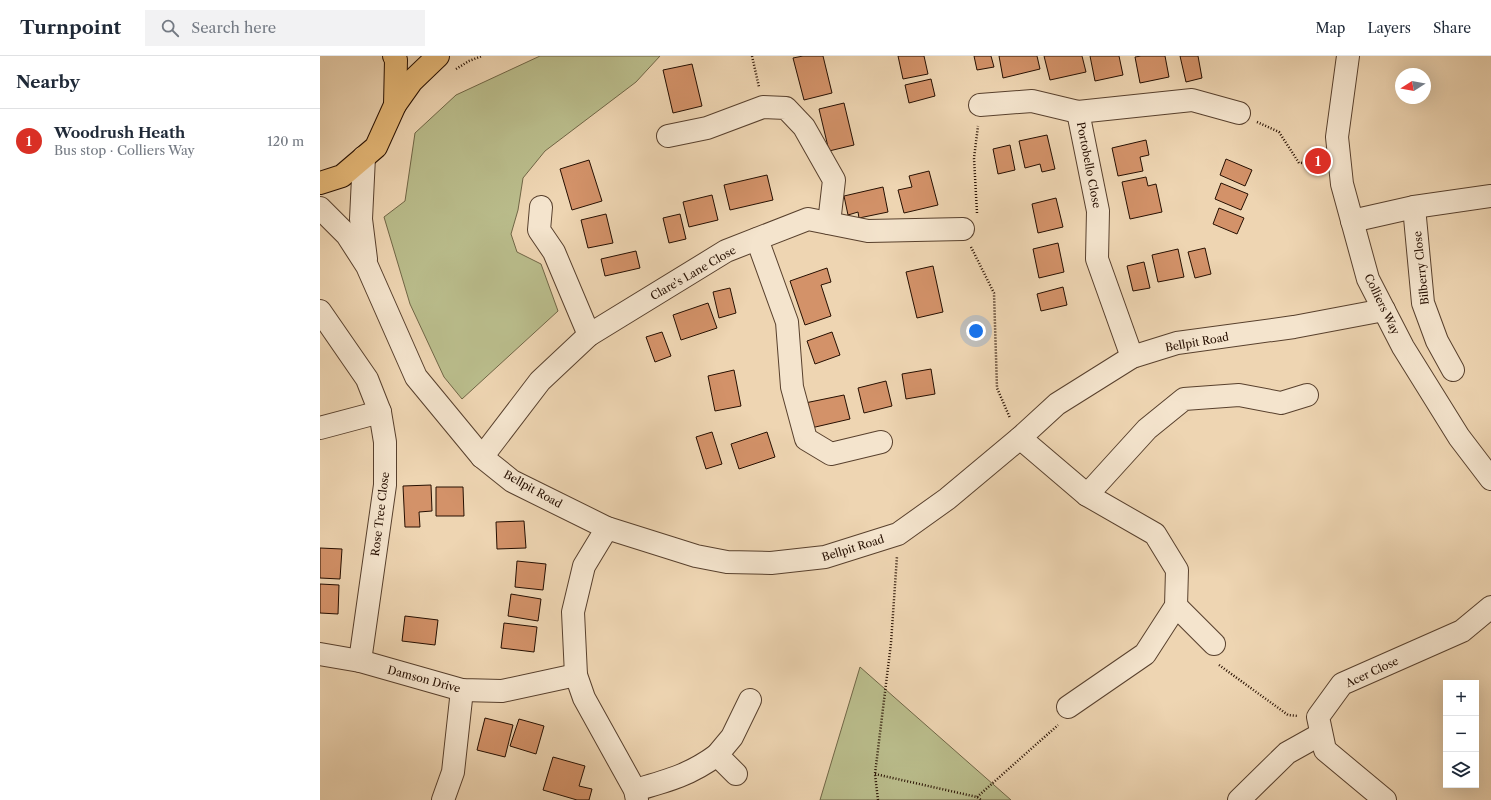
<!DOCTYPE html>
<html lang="en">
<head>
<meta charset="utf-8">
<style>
	body { margin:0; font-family:"Libre Caslon Text",serif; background:#f2f2f3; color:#1f2937 }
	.controls { position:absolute; right:12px; bottom:12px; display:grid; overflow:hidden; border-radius:0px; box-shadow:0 4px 16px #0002 }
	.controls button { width:36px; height:36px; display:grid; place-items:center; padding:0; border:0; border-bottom:1px solid #e0e1e3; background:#fff; color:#1f2937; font:20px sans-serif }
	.compass { position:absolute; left:1075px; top:12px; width:36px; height:36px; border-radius:50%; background:#fff; box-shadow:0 4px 16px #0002; rotate:259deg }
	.you { position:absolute; left:656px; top:275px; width:14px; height:14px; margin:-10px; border:3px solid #fff; border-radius:50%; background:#1a73e8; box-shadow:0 0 0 6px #1a73e833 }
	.badge { display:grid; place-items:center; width:26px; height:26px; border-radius:50%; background:#d93025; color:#fff; font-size:13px; font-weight:700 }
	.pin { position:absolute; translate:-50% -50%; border:2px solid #fff; box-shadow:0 1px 4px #0006 }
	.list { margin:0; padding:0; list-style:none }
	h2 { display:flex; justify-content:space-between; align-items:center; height:52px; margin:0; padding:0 16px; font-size:17px }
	h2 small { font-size:13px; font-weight:400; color:#747a83 }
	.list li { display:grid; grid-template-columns:26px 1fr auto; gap:12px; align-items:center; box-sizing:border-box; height:64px; padding:0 16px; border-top:1px solid #e0e1e3 }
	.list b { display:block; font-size:15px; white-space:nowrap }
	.list p { margin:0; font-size:13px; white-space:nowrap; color:#747a83 }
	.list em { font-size:13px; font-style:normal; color:#747a83 }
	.icon { flex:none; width:22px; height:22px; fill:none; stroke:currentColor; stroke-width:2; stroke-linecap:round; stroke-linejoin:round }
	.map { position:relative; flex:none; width:1171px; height:744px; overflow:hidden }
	header { display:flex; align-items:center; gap:24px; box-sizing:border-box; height:56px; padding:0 20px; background:#fff; border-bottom:1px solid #e0e1e3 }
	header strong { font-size:19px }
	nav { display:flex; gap:22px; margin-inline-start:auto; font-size:14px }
	.search { width:280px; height:36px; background:#f2f2f3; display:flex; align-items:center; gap:10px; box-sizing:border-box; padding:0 14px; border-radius:0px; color:#747a83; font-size:15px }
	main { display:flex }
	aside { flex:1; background:#fff }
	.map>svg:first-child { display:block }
</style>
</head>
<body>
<header>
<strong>Turnpoint</strong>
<div class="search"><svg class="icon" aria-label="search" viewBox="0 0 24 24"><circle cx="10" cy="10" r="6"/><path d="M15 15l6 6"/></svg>Search here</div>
<nav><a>Map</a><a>Layers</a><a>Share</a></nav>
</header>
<main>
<aside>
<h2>Nearby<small></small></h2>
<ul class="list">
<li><span class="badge">1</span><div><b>Woodrush Heath</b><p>Bus stop · Colliers Way</p></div><em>120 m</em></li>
</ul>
</aside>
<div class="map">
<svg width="1171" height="744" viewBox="0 0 1171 744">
	<rect width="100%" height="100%" fill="#eed5b2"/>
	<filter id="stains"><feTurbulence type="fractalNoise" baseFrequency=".005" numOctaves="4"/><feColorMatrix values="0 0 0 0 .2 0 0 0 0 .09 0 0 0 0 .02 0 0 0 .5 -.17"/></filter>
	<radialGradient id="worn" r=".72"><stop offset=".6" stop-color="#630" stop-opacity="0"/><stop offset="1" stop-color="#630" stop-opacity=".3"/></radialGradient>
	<!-- green -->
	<g fill="#babd8c" stroke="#706646">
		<polygon points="220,0 340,0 316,26 225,95 203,122 198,154 191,178 197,196 221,208 238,255 142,343 124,321 90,248 64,161 85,145 95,77 136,39"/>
		<polygon points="540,611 691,744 500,744"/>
	</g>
	<!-- building -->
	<g fill="#d39269" stroke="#260f01">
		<polygon points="483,0 503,0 512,37 484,44 473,2"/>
		<polygon points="578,0 604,0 608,18 583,23"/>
		<polygon points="654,0 671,0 674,11 657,14"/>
		<polygon points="679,0 717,0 720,13 683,22"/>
		<polygon points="724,0 762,0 766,16 730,24"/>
		<polygon points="770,0 799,0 803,19 775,25"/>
		<polygon points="821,0 845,0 849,21 820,27 815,1"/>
		<polygon points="860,0 878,0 882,22 866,26"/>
		<polygon points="372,8 382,50 353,57 343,14"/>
		<polygon points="611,23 615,40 589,47 585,29"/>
		<polygon points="524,47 534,89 509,95 499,53"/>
		<polygon points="727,79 735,113 722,116 720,108 705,112 699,85"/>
		<polygon points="826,84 829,99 820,101 823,115 798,120 792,92"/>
		<polygon points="690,89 695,114 678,118 673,93"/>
		<polygon points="906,103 932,114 925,130 900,119"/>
		<polygon points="269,104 282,145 252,154 240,113"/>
		<polygon points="609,115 618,149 584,157 578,134 592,131 589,120"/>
		<polygon points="447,119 453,144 410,154 404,129"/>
		<polygon points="826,121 828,130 836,128 842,156 810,163 802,126"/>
		<polygon points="901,127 928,138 921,154 895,143"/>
		<polygon points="563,131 568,156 539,162 538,156 528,159 524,140"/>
		<polygon points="392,139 398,164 369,171 363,146"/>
		<polygon points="736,142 743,171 718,177 712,148"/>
		<polygon points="899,152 924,162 917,178 893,168"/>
		<polygon points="286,158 293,187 268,192 261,164"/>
		<polygon points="360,158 366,183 349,187 343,162"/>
		<polygon points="738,187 744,216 719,222 713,193"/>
		<polygon points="885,192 891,218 875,222 868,196"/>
		<polygon points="858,193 864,221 838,226 832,199"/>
		<polygon points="316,195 320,212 285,220 281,203"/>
		<polygon points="824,206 830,232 813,235 807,210"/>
		<polygon points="613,210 623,256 597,262 586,216"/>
		<polygon points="507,212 511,226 501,229 511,260 485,269 470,225"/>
		<polygon points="743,231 747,249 721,255 717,238"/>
		<polygon points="410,232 416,257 399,262 393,236"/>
		<polygon points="388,247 397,272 361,284 353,259"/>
		<polygon points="342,276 351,300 335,306 326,281"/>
		<polygon points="512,276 520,299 495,308 487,285"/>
		<polygon points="611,313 615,338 586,343 582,318"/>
		<polygon points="414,314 421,350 395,355 388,320"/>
		<polygon points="566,325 572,350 544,357 538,332"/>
		<polygon points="524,339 530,363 491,372 485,347"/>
		<polygon points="392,376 402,408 386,413 376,381"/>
		<polygon points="447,376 455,401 419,413 411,388"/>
		<polygon points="111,429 112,455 99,456 100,471 85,471 83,430"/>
		<polygon points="116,431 143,431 144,460 116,460"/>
		<polygon points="204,465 206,492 177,493 176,466"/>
		<polygon points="0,492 22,493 20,523 0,522"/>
		<polygon points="197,505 226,508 223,534 195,531"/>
		<polygon points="0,528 19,529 18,558 0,557"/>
		<polygon points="191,538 221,543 218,565 188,560"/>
		<polygon points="85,560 118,564 115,589 82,585"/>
		<polygon points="184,567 217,571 214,596 181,592"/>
		<polygon points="165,662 193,669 185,701 157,694"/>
		<polygon points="199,663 224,670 216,698 190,690"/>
		<polygon points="233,701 265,710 259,730 272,733 269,744 257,744 223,734"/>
	</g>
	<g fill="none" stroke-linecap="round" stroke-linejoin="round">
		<defs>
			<g id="minor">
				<polyline points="1028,0 1017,81 1022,128 1048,223 1083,291 1139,381 1171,423"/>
				<polyline points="660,49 712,45 758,56"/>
				<polyline points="348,80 387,72 443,51 466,52 484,71 514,124 509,167"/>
				<polyline points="44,101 41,163 46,203"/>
				<polyline points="221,151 219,174 234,196 269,279"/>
				<polyline points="1094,151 1103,247 1117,285 1133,314"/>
				<polyline points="0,152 27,179 47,210 96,321 162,401 192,425 287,472 376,500 407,506 451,507 505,501 578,478 627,443 700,382 737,348 812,301 857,287 974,271 1064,254"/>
				<polyline points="1032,165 1094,151 1171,140"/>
				<polyline points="437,183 467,266 472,331 486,383 511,398 561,386"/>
				<polyline points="0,255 47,323 60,356 65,386 65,429 40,605"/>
				<polyline points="812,301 777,203 778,155 758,56 872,44 919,57"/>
				<polyline points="0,372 60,356"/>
				<polyline points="700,382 767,439 835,478 857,514 856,550 825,598 748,651"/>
				<polyline points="162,401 220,325 269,279 406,195 488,163 548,175 643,173"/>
				<polyline points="767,439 827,373 864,343 919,339 961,347 987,339"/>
				<polyline points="287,472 264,510 253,556 256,619 264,642 315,734 317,744"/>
				<polyline points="856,550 894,588"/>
				<polyline points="0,598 40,605 142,634 182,635 256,619"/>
				<polyline points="416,718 397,699 412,681 430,644"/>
				<path d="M315,734C347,725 370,719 397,699"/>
				<polyline points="123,744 133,716 142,634"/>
				<polyline points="919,744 967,697 1001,678"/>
				<polyline points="1065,744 1005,694 998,661 1022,628 1142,575 1171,551"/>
			</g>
			<g id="major">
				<polyline points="75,49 92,25 118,0"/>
				<polyline points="0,127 22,120 56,91 75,49 76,4 74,0"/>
			</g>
		</defs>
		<!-- minor casing -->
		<use href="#minor" stroke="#58402d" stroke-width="24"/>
		<!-- major casing -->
		<use href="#major" stroke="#260f01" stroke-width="24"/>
		<!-- path -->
		<g stroke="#260f01" stroke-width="2.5" stroke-dasharray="1 2" stroke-linecap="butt">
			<polyline points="432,0 439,31"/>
			<polyline points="136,13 149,5 162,0"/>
			<polyline points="937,66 959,76 979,107 999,106"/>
			<polyline points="657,157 654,102 658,70"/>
			<polyline points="651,191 674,237 677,332 690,362"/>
			<polyline points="899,609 968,659 978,660"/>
			<polyline points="555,718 657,741 661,744"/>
			<polyline points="657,741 738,669"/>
			<polyline points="558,744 555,718 571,587 577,500"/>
		</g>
		<!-- minor -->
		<use href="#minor" stroke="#f4e4cd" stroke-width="22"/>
		<!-- major -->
		<use href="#major" stroke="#e7ba79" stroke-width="22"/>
	</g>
	<g text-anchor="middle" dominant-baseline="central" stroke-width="3" stroke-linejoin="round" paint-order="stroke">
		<!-- street labels -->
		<g font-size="11" fill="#260f01" stroke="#f4e4cd">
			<text transform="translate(769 109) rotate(79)">Portobello Close</text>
			<text transform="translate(1101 212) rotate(-96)">Bilberry Close</text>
			<text transform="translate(373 217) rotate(-30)">Clare's Lane Close</text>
			<text transform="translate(1062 248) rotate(64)">Colliers Way</text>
			<text transform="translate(877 286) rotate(-10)">Bellpit Road</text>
			<text transform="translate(213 433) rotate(29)">Bellpit Road</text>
			<text transform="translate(60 458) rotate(-83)">Rose Tree Close</text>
			<text transform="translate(533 492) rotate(-17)">Bellpit Road</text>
			<text transform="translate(1052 616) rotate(-25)">Acer Close</text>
			<text transform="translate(104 623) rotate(15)">Damson Drive</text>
		</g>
	</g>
	<rect width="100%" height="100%" filter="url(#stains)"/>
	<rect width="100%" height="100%" fill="url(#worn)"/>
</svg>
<div class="controls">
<button>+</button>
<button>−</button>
<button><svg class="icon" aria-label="layers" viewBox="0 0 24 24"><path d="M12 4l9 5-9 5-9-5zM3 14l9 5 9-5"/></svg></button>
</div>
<svg class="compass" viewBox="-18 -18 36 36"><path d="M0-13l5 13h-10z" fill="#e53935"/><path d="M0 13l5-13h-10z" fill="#747a83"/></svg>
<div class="you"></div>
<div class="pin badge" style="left:998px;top:105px">1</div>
</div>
</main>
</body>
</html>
